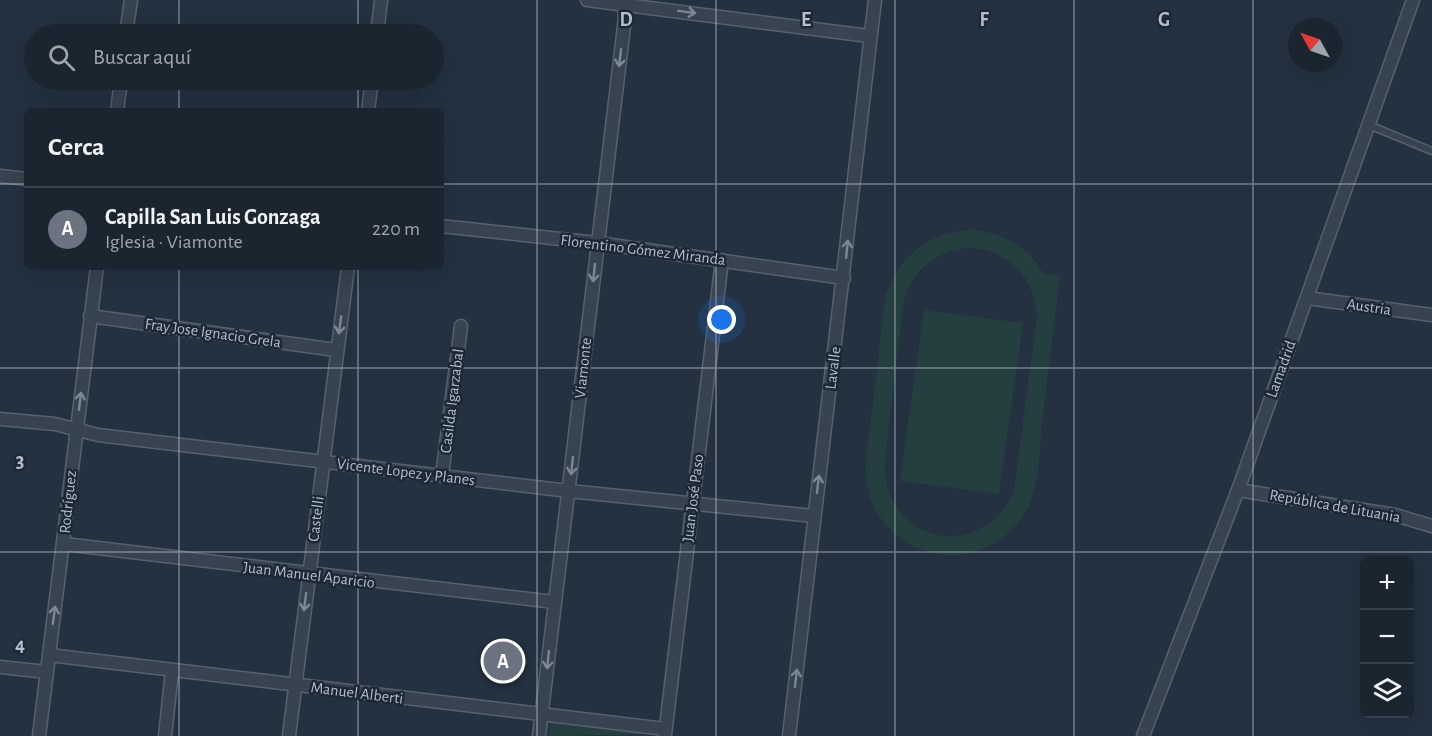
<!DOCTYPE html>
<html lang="es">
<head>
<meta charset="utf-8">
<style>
	body { margin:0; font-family:"Alegreya Sans",sans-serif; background:#232d38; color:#f1f3f6 }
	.controls { position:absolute; right:18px; bottom:18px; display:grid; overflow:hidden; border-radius:9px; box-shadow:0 6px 24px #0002 }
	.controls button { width:54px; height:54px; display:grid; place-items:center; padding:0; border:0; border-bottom:2px solid #38424c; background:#1a2530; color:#f1f3f6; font:30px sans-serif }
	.compass { position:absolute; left:1288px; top:18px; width:54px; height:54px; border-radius:50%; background:#1a2530; box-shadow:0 6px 24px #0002; rotate:310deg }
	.you { position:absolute; left:722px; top:320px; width:21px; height:21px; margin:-15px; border:4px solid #fff; border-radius:50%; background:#1a73e8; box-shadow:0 0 0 9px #1a73e833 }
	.badge { display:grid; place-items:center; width:39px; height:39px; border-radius:50%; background:#86bafe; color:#fff; font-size:20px; font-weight:700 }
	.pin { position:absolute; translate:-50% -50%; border:3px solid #fff; box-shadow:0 2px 6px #0006 }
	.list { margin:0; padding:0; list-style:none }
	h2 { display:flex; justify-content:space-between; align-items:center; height:78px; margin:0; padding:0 24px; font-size:26px }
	h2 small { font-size:20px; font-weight:400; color:#9fa5ab }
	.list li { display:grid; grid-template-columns:39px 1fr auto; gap:18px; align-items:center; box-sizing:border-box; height:84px; padding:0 24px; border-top:2px solid #38424c }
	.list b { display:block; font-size:22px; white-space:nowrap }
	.list p { margin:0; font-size:20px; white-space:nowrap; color:#9fa5ab }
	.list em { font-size:20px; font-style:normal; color:#9fa5ab }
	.icon { flex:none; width:33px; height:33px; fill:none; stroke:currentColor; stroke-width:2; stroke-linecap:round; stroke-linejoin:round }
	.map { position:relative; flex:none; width:1432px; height:736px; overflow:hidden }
	.search { position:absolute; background:#1a2530; box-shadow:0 6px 24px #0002; left:24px; top:24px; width:420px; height:66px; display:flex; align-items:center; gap:15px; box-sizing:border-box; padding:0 21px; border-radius:33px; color:#9fa5ab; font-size:22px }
	.panel { position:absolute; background:#1a2530; box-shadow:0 6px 24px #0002; left:24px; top:108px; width:420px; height:162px; border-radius:9px }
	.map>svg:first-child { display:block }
</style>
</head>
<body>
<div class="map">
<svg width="1432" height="736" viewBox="0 0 1432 736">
	<rect width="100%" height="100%" fill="#233140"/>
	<!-- park -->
	<g fill="#253f41" fill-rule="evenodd">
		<path d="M978,230C1004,235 1031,248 1043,274L1060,276C1054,325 1048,375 1042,424C1039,452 1040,484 1027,509C1014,534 987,553 958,555C915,558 874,528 867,484C863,462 869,439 871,417C876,379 880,341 884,304C894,257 930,229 978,230ZM965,248C1006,248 1034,275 1037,315L1014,492C979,565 881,542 885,461L903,306C909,274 932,253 965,248Z"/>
		<polygon points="924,310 1023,323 999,494 900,481"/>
		<polygon points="550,722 658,734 548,736"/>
	</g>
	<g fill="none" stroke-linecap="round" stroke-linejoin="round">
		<defs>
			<polyline id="lane" points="1369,125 1432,151"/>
			<g id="street">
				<polyline points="587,0 869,36"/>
				<polyline points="126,34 131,0"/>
				<polyline points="377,34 381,0"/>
				<polyline points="117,111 121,80"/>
				<polyline points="368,111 372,80"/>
				<polyline points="0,176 27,179"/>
				<polyline points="441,226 597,243 844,278"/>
				<polyline points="1307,298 1432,315"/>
				<polyline points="90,316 336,350"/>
				<polyline points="0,419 55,424 98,435 569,491 814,516"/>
				<polyline points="442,476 461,326"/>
				<polyline points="1238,490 1395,515 1432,526"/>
				<polyline points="64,544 554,602"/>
				<polyline points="49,655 665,729"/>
				<polyline points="0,667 47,672"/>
				<polyline points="665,735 722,260"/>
				<polyline points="39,736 97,267"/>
				<polyline points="165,736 172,671"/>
				<polyline points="289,736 348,267"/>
				<polyline points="539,736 625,18 624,0"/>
				<polyline points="789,736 875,0"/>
				<polyline points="1143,736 1238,490 1413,0"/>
			</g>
		</defs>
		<!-- lane casing -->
		<use href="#lane" stroke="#55616e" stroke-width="9"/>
		<!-- street casing -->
		<use href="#street" stroke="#55616e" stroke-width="15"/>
		<!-- lane -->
		<use href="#lane" stroke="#384350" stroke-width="6"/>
		<!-- street -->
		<use href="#street" stroke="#384350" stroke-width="12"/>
	</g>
	<!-- one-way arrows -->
	<defs><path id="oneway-shaft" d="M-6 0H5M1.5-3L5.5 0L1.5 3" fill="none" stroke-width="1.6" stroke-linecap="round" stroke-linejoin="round" transform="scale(1.5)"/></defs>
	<g stroke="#7c8794">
		<use href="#oneway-shaft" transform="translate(687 12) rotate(7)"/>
		<use href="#oneway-shaft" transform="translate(620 58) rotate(97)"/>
		<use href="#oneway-shaft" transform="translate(847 249) rotate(-84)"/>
		<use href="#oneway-shaft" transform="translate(594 273) rotate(96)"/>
		<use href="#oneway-shaft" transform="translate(340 325) rotate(98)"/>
		<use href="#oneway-shaft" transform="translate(80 401) rotate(-83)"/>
		<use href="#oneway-shaft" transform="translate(572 466) rotate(96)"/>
		<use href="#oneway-shaft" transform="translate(818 484) rotate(-83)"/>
		<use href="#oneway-shaft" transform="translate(305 602) rotate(97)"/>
		<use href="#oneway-shaft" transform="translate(54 615) rotate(-82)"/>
		<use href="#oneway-shaft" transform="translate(548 660) rotate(96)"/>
		<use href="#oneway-shaft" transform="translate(796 678) rotate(-83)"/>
	</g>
	<!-- grid -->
	<path fill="none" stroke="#b4becb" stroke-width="1.5" stroke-opacity="0.55" d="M179,0V34M358,0V34M537,0V736M716,0V736M895,0V736M1074,0V736M1253,0V736M179,80V111M358,80V111M0,184H27M441,184H1432M179,267V736M358,267V736M0,368H1432M0,552H1432"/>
	<g text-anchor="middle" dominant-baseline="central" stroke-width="5" stroke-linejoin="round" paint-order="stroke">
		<!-- street labels -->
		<g font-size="16" fill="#b4becb" stroke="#1c2835">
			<text transform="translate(643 250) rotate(7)">Florentino Gómez Miranda</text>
			<text transform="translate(1369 307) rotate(8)">Austria</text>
			<text transform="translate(213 333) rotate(8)">Fray Jose Ignacio Grela</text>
			<text transform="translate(583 368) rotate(-84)">Viamonte</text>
			<text transform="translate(833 368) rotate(-83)">Lavalle</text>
			<text transform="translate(1281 369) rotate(-70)">Lamadrid</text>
			<text transform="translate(452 401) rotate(-83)">Casilda Igarzabal</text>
			<text transform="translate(406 472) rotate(7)">Vicente Lopez y Planes</text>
			<text transform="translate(693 498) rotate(-83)">Juan José Paso</text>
			<text transform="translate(68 502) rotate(-84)">Rodríguez</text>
			<text transform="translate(1335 506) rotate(10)">República de Lituania</text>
			<text transform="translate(316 519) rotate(-83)">Castelli</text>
			<text transform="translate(309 575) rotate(7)">Juan Manuel Aparicio</text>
			<text transform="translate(357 693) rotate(7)">Manuel Alberti</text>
		</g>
	</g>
	<g font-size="20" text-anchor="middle" font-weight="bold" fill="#b4becb" stroke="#1c2835" stroke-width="5" stroke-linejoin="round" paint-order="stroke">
		<text x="626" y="26">D</text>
		<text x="806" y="26">E</text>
		<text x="984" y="26">F</text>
		<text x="1164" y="26">G</text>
		<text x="20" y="467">3</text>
		<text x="20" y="651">4</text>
	</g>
</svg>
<div class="controls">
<button>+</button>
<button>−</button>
<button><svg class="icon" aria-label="layers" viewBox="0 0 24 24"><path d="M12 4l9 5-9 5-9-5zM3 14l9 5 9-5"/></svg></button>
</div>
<svg class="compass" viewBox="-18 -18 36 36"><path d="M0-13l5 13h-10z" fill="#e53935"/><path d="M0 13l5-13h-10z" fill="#9fa5ab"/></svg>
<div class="you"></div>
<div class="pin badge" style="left:503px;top:661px;background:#6b7280">A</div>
<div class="search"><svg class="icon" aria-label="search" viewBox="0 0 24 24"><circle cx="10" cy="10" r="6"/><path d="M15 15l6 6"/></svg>Buscar aquí</div>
<section class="panel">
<h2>Cerca<small></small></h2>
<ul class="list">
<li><span class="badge" style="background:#6b7280">A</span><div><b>Capilla San Luis Gonzaga</b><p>Iglesia · Viamonte</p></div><em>220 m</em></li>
</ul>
</section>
</div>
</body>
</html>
